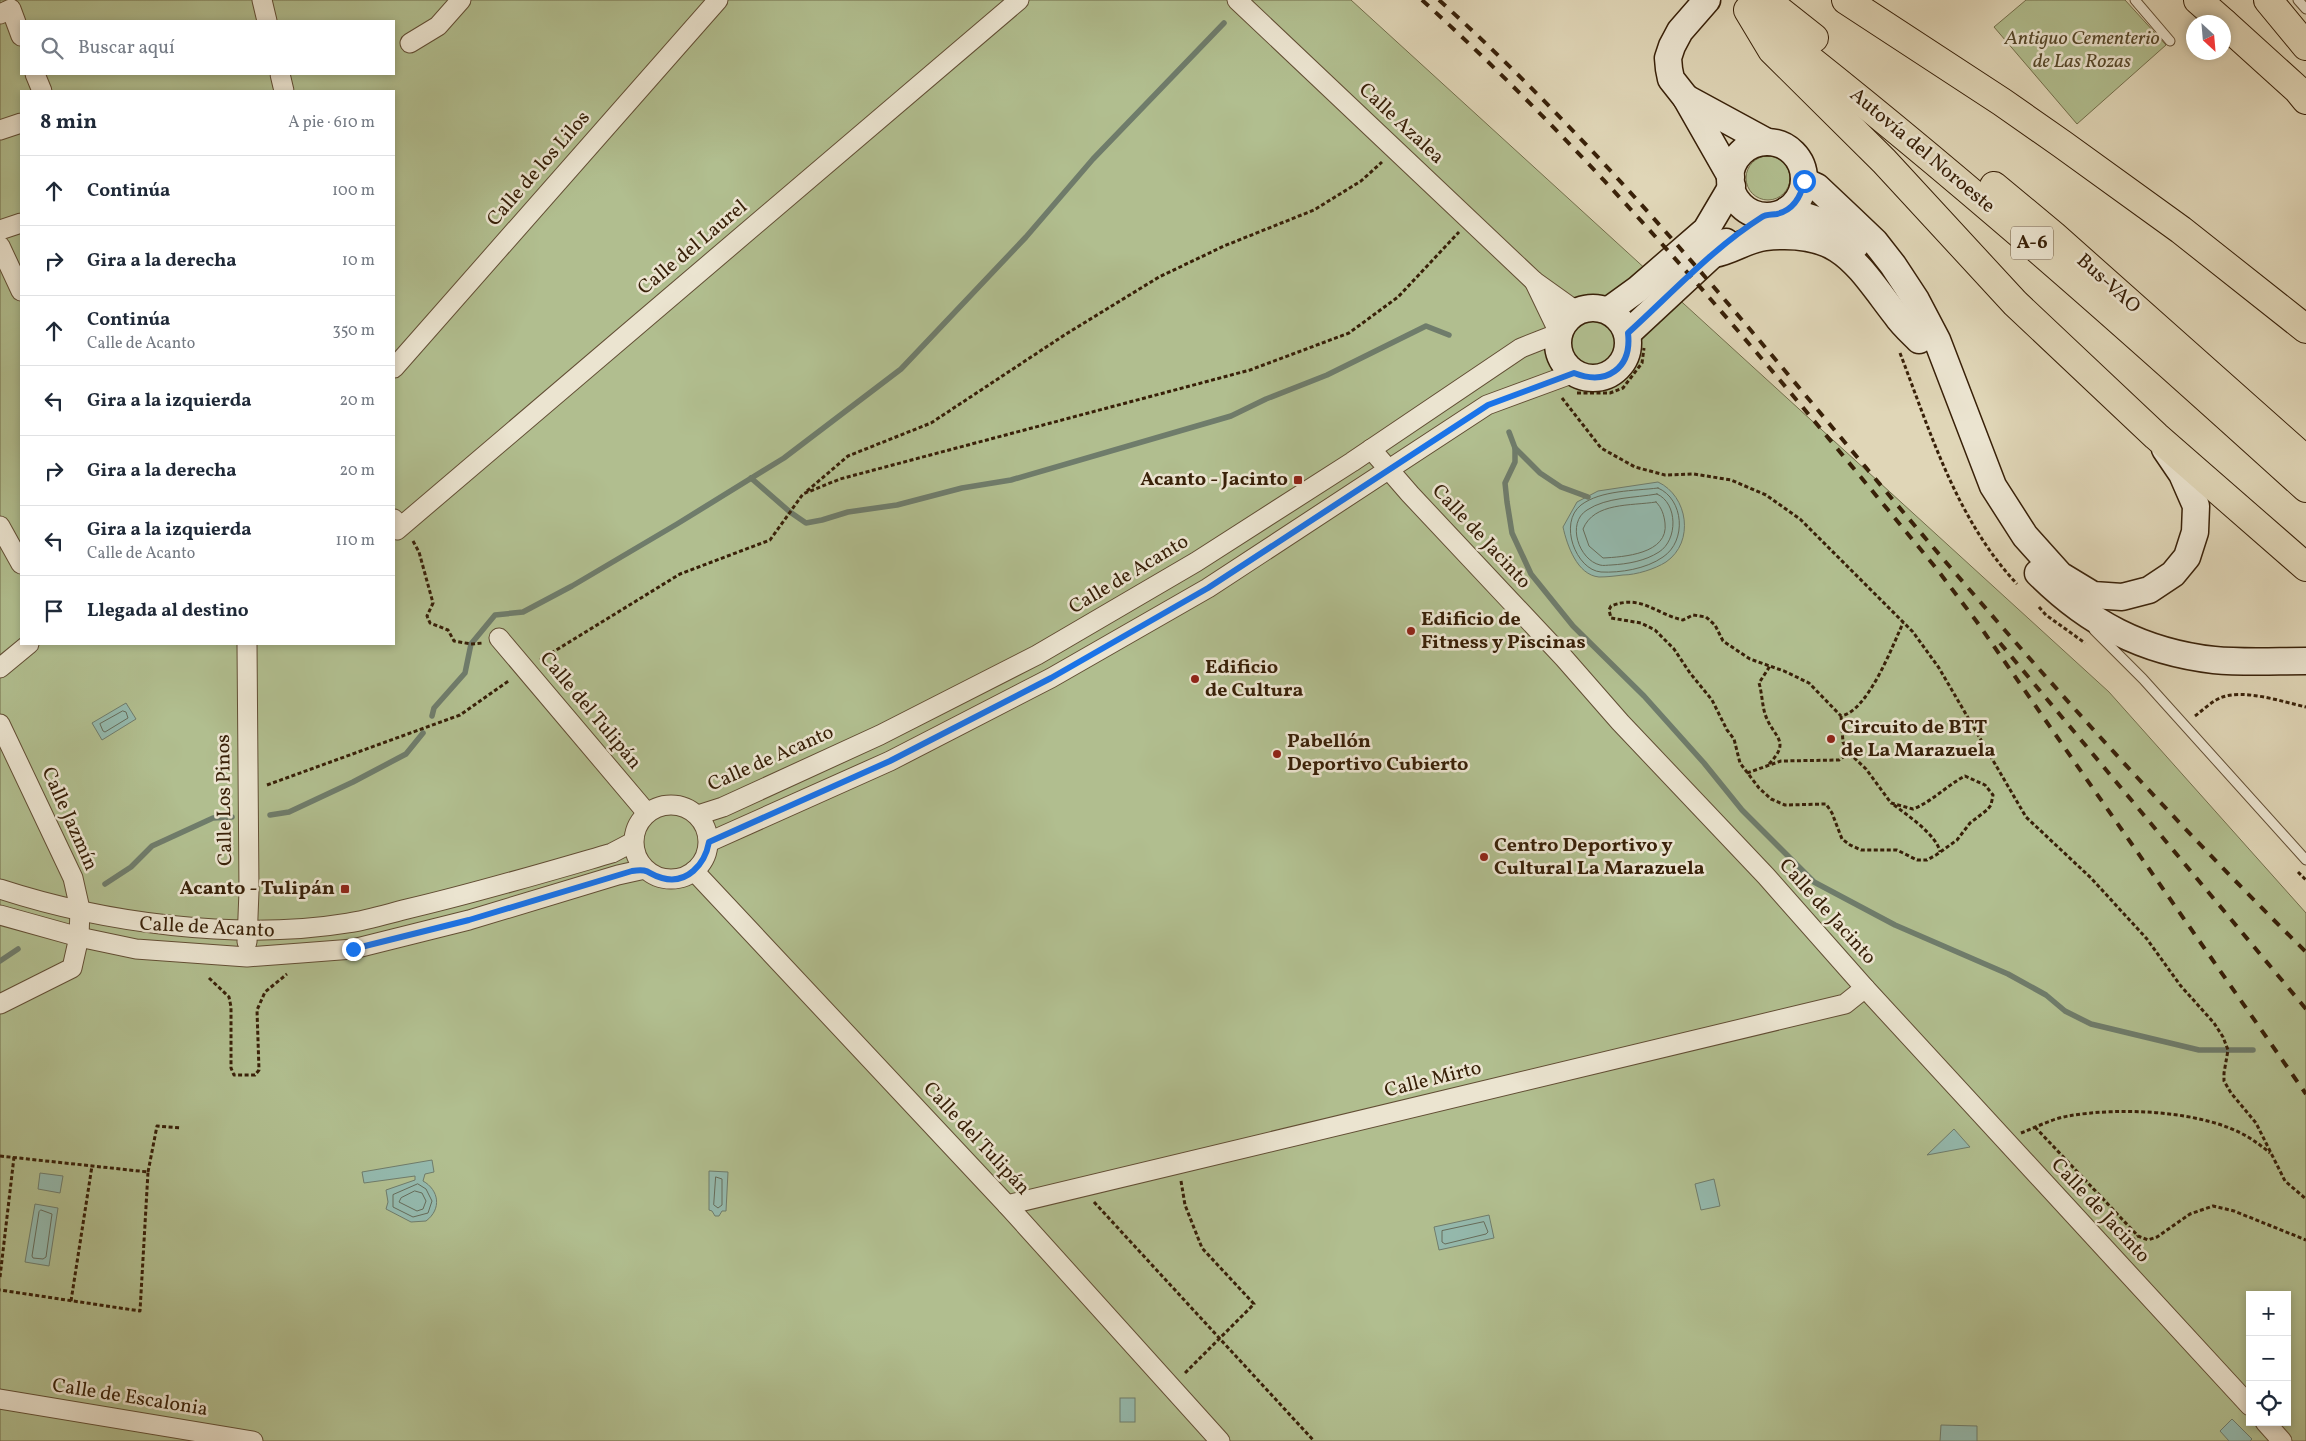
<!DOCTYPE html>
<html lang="es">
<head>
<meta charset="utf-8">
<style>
	body { margin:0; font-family:Vollkorn,serif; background:#f2f2f3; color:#1f2937 }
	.controls { position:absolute; right:15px; bottom:15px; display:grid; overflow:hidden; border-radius:0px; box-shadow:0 2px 8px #0003 }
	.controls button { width:45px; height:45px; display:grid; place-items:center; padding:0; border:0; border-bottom:1px solid #e0e1e3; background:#fff; color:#1f2937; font:25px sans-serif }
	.compass { position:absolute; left:2186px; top:15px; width:45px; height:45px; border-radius:50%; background:#fff; box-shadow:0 2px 8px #0003; rotate:154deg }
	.stop { position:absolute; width:15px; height:15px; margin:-11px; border:4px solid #1a73e8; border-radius:50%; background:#fff }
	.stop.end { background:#1a73e8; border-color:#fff; box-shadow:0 1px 5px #0008 }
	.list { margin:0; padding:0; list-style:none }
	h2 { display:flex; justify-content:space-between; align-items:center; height:65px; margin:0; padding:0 20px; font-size:21px }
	h2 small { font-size:16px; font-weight:400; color:#747a83 }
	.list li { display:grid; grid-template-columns:32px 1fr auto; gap:15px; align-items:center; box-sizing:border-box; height:70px; padding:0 20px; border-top:1px solid #e0e1e3 }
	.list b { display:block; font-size:19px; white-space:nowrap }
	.list p { margin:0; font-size:16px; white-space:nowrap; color:#747a83 }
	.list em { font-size:16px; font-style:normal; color:#747a83 }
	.icon { flex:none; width:28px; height:28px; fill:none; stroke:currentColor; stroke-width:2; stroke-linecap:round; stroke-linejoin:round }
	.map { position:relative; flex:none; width:2306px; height:1441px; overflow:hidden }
	.search { position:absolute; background:#fff; box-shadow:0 2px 8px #0003; left:20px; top:20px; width:375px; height:55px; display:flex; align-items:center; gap:12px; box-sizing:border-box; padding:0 18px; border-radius:0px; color:#747a83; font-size:19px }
	.panel { position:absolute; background:#fff; box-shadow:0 2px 8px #0003; left:20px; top:90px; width:375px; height:555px; border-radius:0px }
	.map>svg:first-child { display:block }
</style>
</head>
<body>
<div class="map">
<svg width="2306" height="1441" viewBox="0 0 2306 1441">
	<rect width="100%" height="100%" fill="#e0d6b7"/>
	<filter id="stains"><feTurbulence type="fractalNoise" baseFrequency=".004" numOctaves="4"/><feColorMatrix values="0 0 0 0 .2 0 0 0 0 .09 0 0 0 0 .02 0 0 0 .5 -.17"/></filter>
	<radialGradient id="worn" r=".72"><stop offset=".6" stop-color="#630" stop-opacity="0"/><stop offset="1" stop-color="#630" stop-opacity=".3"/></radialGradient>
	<!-- green -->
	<g fill="#b1be8f" stroke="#746f4c" fill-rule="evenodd">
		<path d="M0,0H1351L2109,692L2306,913V1441H0ZM21,21H394V74H21ZM21,91H394V644H21ZM2250,1295H2287V1422H2250Z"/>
		<polygon points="2026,0 2125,0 2166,45 2077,124 1994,27"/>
		<circle cx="1768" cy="178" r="22"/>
	</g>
	<!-- water -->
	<g fill="#94b9ad" stroke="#6f7c6b">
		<path d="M1658,482C1688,496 1695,542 1666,562C1655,569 1636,575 1623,575C1615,576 1607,577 1599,577C1577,575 1567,545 1563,527L1577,502L1598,491Z"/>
		<polygon points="126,703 136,719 102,740 92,723"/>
		<polygon points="1954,1129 1970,1147 1927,1155"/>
		<path d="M432,1160L434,1172L425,1174L423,1181C439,1190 442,1209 426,1221L411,1222L386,1209L388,1202L386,1190L415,1180V1176L364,1183L362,1172Z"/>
		<polygon points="709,1171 728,1172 726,1211 722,1211 719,1216 715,1216 712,1211 709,1210"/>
		<polygon points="40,1173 63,1176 60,1193 38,1189"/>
		<polygon points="1714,1179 1720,1206 1701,1210 1695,1184"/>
		<polygon points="35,1204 58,1208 49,1266 25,1262"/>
		<polygon points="1489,1215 1494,1238 1439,1250 1434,1227"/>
		<rect x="1120" y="1398" width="15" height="24"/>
		<polygon points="2232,1419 2252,1439 2250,1441 2229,1441 2220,1431"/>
		<polygon points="1941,1425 1977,1426 1977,1441 1940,1441"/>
	</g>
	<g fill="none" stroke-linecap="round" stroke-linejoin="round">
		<!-- shore -->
		<g stroke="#666c5a" stroke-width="1">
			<path d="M1658,488C1684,499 1687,541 1663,557C1646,569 1620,573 1601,572C1576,570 1558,523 1581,505C1601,490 1634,491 1658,488Z"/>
			<path d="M1657,494C1678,503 1678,540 1659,552C1645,561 1628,564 1611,565C1608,565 1603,566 1600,565C1579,560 1566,523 1587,510C1607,497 1634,498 1657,494Z"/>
			<path d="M1656,502C1662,508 1664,515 1665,523C1669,554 1623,557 1603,558L1589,546L1583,529C1594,502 1631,506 1656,502Z"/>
			<polygon points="123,711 126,712 128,718 105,732 103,731 100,724"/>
			<polygon points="716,1177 722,1179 722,1205 718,1208 714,1205"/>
			<polygon points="418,1184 426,1189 432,1201 428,1213 413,1217 393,1207 393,1195"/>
			<polygon points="415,1191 422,1193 426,1201 423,1209 417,1211 399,1202 401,1198"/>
			<polygon points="41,1210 52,1214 46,1257 43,1259 33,1258 32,1256 39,1212"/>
			<polygon points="1484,1222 1488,1232 1486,1234 1445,1244 1442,1242 1442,1231"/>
		</g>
		<!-- stream -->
		<g stroke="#6f7c6b" stroke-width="5.5">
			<polyline points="1509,432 1515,448 1515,462 1505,483 1507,502 1512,533 1531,574 1573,626 1644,696 1704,763 1742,810 1814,882 1895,925 2008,974 2046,995 2065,1011 2091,1024 2199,1050 2253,1050"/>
			<polyline points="1515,448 1540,473 1561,487 1588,497"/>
			<polyline points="751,478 790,512 806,523 822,520 848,512 897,505 962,488 1011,480 1231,416 1266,399 1327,375 1426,326 1449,335"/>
			<polyline points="432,716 434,708 465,673 471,644 495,615 523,612 572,586 677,524 784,458 901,369 1026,237 1093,159 1224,23"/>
			<polyline points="270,815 289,812 353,782 406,754 423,733"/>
			<polyline points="105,884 131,867 152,846 213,818 232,817"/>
			<polyline points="0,961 18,949"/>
		</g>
		<defs>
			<g id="lane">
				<polyline points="2135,0 2170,41"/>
				<polyline points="2298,0 2306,9"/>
				<polyline points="2094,630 2143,679 2306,860"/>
			</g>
			<g id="street">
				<polyline points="262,0 267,21"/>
				<polyline points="1237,0 1534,281 1576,311"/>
				<polyline points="0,14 11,9 21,36"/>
				<polyline points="410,43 438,26 461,0"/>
				<polyline points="35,74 42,91"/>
				<polyline points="280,74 284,91"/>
				<polyline points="0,130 21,123"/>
				<polyline points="0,230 21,223"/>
				<polyline points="0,246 21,291"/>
				<polyline points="394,368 718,0"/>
				<polyline points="1371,449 1410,494 1564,658 1620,722 1766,876 1865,988 2250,1406"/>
				<polyline points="394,519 397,530 1019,0"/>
				<polyline points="0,526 21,564"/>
				<polyline points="499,638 647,813"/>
				<polyline points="0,668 29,644"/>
				<polyline points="0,724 73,878 80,909 79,937 72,968 0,1004"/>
				<circle cx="671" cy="842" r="37"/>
				<polyline points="698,815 723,807 880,735 1037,655 1196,562 1352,462 1521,348 1559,333 1534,281"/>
				<polyline points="709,842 890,761 1051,678 1208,588 1487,405 1574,373"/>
				<polyline points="694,871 1007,1205 1220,1441"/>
				<path d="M0,889C104,923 239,941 348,923C368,920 387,914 407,909C476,893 543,873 612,853L633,842"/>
				<polyline points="0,915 79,937 136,949 247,957 301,953 353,949 469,920 618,875 645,869"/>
				<polyline points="247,942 249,891 247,644"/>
				<polyline points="1007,1205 1845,1004 1865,988"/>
				<polyline points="0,1399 253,1441"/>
				<polyline points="2265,1422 2282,1441"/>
			</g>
			<g id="secondary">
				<polyline points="1707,0 1680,31 1672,46 1668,58 1669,69 1671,79 1686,98 1731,177"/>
				<polyline points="1686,98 1767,142"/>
				<circle cx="1767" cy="179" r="37"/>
				<polyline points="1804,181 1817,187 1852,220 1875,242 1893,265 1916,300 1937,340 1993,486 2025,536 2060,575 2093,595 2122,597 2149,590 2173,574 2187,557 2195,532 2196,506 2182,474 2165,449"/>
				<polyline points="1787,210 1836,226 1856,245"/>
				<path d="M1714,254C1732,251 1747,239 1765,237C1840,229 1855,262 1896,315C1902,324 1911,332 1919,340"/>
				<circle cx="1593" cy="343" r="35"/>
				<polyline points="1609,310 1638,289 1706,230 1732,186"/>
				<polyline points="1628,333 1726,242"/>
				<path d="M2038,573C2088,623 2143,652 2214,660C2244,663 2276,661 2306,661"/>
			</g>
			<g id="highway">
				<polyline points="1766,0 1814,38"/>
				<polyline points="1846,0 2002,102 2062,144 2181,230 2306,329"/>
				<polyline points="2198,0 2223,22"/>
				<polyline points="2268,0 2306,46"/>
				<polyline points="1748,10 1772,50 1884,161 2015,303 2156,436 2306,567"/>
				<polyline points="2224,23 2297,89 2306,100"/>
				<path d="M1775,32C1959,176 2133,331 2306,488"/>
				<polyline points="1994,186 2053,235 2306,460"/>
			</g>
		</defs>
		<!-- lane casing -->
		<use href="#lane" stroke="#624e34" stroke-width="11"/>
		<!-- street casing -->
		<use href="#street" stroke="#624e34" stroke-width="21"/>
		<!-- secondary casing -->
		<use href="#secondary" stroke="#382008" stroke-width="29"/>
		<!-- highway casing -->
		<use href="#highway" stroke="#382008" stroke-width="30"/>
		<!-- path -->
		<g stroke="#382008" stroke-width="3" stroke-dasharray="4 2.5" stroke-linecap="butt">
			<path d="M1900,353C1931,434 1957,520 2017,584"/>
			<polyline points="1577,393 1610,393 1623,388 1642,363 1644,348"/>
			<polyline points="1562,398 1601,448 1635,467 1665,475 1694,474 1731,480 1766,495 1800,519 1913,632 1939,668 2026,817 2091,878 2147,939 2180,985 2214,1023 2223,1037 2228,1050 2224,1073 2224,1081 2231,1093 2256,1123 2285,1181 2306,1199"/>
			<polyline points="807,491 848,456 931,423 1066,334 1159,277 1224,246 1314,210 1361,181 1382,162"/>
			<polyline points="413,541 419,552 433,603 427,616 430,623 448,630 454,641 471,644 483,643"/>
			<polyline points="2039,607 2046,615 2085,643"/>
			<polyline points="540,660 680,574 770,540 803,494 840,479 1250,370 1349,333 1398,297 1459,232"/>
			<path d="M1841,716L1843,742L1849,753L1866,769L1891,803L1913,809C1933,801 1946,786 1965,776L1985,785L1993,795L1991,805L1987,810L1970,823L1957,840L1936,855L1927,860H1917L1897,850H1861L1850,845L1842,839L1832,813L1826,804L1785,805L1771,799L1759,788L1740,763L1734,739L1727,730L1712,700L1690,673L1674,649L1655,630L1641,623L1611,618L1609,610L1611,606C1642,594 1655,614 1683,620L1693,615L1706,617L1715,625L1723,641L1750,659L1784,671L1809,683L1841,716C1868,711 1892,647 1903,623"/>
			<path d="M2195,716C2203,710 2211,702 2220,698C2243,688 2283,702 2306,707"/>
			<path d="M1769,764C1792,740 1773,738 1765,714C1762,704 1762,693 1759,683L1770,666"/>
			<polyline points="1747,773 1781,761 1839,760 1849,753"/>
			<polyline points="267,785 460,715 510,680"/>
			<path d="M1894,805C1907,815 1937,835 1940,852"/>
			<polyline points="2298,872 2306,880"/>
			<polyline points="209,978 229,997 231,1007 231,1068 234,1075 255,1075 259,1070 257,1010 265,992 287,974"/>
			<polyline points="2035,1127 2138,1236 2148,1240 2157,1237 2190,1214 2213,1206 2234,1211 2306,1240"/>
			<path d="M2021,1133C2036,1127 2052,1119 2068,1116C2119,1107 2203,1110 2248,1137C2256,1142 2263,1147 2270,1153"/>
			<polyline points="0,1156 148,1172 140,1311 0,1290"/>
			<polyline points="148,1172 157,1126 181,1128"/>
			<polyline points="1181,1181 1185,1205 1202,1248 1254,1304 1184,1374"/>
			<polyline points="1094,1202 1314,1441"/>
			<polyline points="2127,1245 2138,1236"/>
			<polyline points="0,1277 14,1157"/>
			<polyline points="71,1301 92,1166"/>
		</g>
		<!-- lane -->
		<use href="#lane" stroke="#ebe4d0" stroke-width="9"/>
		<!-- street -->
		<use href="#street" stroke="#ebe4d0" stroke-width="19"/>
		<!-- secondary -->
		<use href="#secondary" stroke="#ebe4d0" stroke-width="26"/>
		<!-- highway -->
		<use href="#highway" stroke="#e0d6b7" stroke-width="28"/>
		<!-- rail -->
		<g stroke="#382008" stroke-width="4" stroke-dasharray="9 9" stroke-linecap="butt">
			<path d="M1422,0C1612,172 1773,371 1936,568L1977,622L2306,1094"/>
			<path d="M1439,0C1611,155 1755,336 1904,513C2032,664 2164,812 2306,952"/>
			<polyline points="2000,643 2306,1009"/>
		</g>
	</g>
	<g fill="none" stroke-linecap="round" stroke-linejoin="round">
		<!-- route -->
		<path stroke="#1a73e8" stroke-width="6" d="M353,949L469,920L632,871C650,868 647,874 662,878C687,885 705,864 709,842L890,761L1051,678L1208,588L1488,405L1574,373C1607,386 1632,368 1628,333C1671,294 1713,248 1762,217C1766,214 1772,215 1777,214C1793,210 1801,197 1804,181"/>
	</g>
	<!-- markers -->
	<g fill="#8f2418" stroke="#ebe4d0" stroke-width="2">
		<rect x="1293" y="475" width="10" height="10" rx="2.5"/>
		<circle cx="1411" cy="631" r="5"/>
		<circle cx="1195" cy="679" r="5"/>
		<circle cx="1831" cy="739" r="5"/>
		<circle cx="1277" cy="754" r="5"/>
		<circle cx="1484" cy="857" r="5"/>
		<rect x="340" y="884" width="10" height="10" rx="2.5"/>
	</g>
	<g text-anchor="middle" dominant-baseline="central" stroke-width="5" stroke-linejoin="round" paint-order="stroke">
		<!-- shield labels -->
		<rect fill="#ebe4d0" stroke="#6e5b44" stroke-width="1" x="2011" y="226.5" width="42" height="33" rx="4"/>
		<g font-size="19" font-weight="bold" fill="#382008">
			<text x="2032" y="243">A-6</text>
		</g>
		<!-- park labels -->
		<g font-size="20" font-style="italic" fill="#56482a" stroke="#ebe4d0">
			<text x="2082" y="39">Antiguo Cementerio<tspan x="2082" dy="23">de Las Rozas</tspan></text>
		</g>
		<!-- street labels -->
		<g font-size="20" fill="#382008" stroke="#ebe4d0">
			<text transform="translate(1401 124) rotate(43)">Calle Azalea</text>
			<text transform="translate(1922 151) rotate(40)">Autovía del Noroeste</text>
			<text transform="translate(539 169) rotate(-49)">Calle de los Lilos</text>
			<text transform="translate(693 248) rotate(-40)">Calle del Laurel</text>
			<text transform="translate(2108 284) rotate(42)">Bus-VAO</text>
			<text transform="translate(1481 537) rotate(47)">Calle de Jacinto</text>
			<text transform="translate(1129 575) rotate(-31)">Calle de Acanto</text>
			<text transform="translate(590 711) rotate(50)">Calle del Tulipán</text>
			<text transform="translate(771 759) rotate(-24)">Calle de Acanto</text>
			<text transform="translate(225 800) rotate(-91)">Calle Los Pinos</text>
			<text transform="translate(69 819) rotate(66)">Calle Jazmín</text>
			<text transform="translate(1827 912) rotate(48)">Calle de Jacinto</text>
			<text transform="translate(207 928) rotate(3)">Calle de Acanto</text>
			<text transform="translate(1433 1080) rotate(-14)">Calle Mirto</text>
			<text transform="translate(976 1139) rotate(47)">Calle del Tulipán</text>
			<text transform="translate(2100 1211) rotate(47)">Calle de Jacinto</text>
			<text transform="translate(130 1398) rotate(9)">Calle de Escalonia</text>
		</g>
		<!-- poi labels -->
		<g font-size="20" font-weight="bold" fill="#382008" stroke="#ebe4d0" text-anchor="start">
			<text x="1288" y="480" text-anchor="end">Acanto - Jacinto</text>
			<text x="1421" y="620">Edificio de<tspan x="1421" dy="23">Fitness y Piscinas</tspan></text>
			<text x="1205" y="668">Edificio<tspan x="1205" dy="23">de Cultura</tspan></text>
			<text x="1841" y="728">Circuito de BTT<tspan x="1841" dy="23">de La Marazuela</tspan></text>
			<text x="1287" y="742">Pabellón<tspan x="1287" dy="23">Deportivo Cubierto</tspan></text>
			<text x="1494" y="846">Centro Deportivo y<tspan x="1494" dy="23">Cultural La Marazuela</tspan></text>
			<text x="335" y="889" text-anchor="end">Acanto - Tulipán</text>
		</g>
	</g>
	<rect width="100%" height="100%" filter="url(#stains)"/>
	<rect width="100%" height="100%" fill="url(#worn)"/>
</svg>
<div class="controls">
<button>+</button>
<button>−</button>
<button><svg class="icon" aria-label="locate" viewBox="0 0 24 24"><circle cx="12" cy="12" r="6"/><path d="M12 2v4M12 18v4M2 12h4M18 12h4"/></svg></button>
</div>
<svg class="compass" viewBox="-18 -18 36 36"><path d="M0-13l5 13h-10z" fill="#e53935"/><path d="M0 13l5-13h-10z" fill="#747a83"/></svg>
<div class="stop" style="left:1804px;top:181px"></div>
<div class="stop end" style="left:353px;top:949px"></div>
<div class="search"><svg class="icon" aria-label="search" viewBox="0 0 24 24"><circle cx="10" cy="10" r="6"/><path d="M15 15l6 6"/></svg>Buscar aquí</div>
<section class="panel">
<h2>8 min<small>A pie · 610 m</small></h2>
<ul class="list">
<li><svg class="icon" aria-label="ahead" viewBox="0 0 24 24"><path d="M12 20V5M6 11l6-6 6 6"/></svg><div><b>Continúa</b></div><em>100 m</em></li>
<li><svg class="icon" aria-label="right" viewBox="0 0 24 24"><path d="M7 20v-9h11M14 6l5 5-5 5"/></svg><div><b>Gira a la derecha</b></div><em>10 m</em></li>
<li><svg class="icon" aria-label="ahead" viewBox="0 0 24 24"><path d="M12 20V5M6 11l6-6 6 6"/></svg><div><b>Continúa</b><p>Calle de Acanto</p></div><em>350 m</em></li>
<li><svg class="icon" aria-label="left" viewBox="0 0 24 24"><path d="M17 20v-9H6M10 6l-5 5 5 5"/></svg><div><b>Gira a la izquierda</b></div><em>20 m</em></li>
<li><svg class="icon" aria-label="right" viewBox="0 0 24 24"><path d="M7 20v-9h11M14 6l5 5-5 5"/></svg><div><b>Gira a la derecha</b></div><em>20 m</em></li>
<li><svg class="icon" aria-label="left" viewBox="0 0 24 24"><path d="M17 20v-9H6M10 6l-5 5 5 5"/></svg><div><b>Gira a la izquierda</b><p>Calle de Acanto</p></div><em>110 m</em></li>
<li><svg class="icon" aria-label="arrive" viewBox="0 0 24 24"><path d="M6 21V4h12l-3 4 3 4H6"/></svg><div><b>Llegada al destino</b></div></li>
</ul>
</section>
</div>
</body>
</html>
